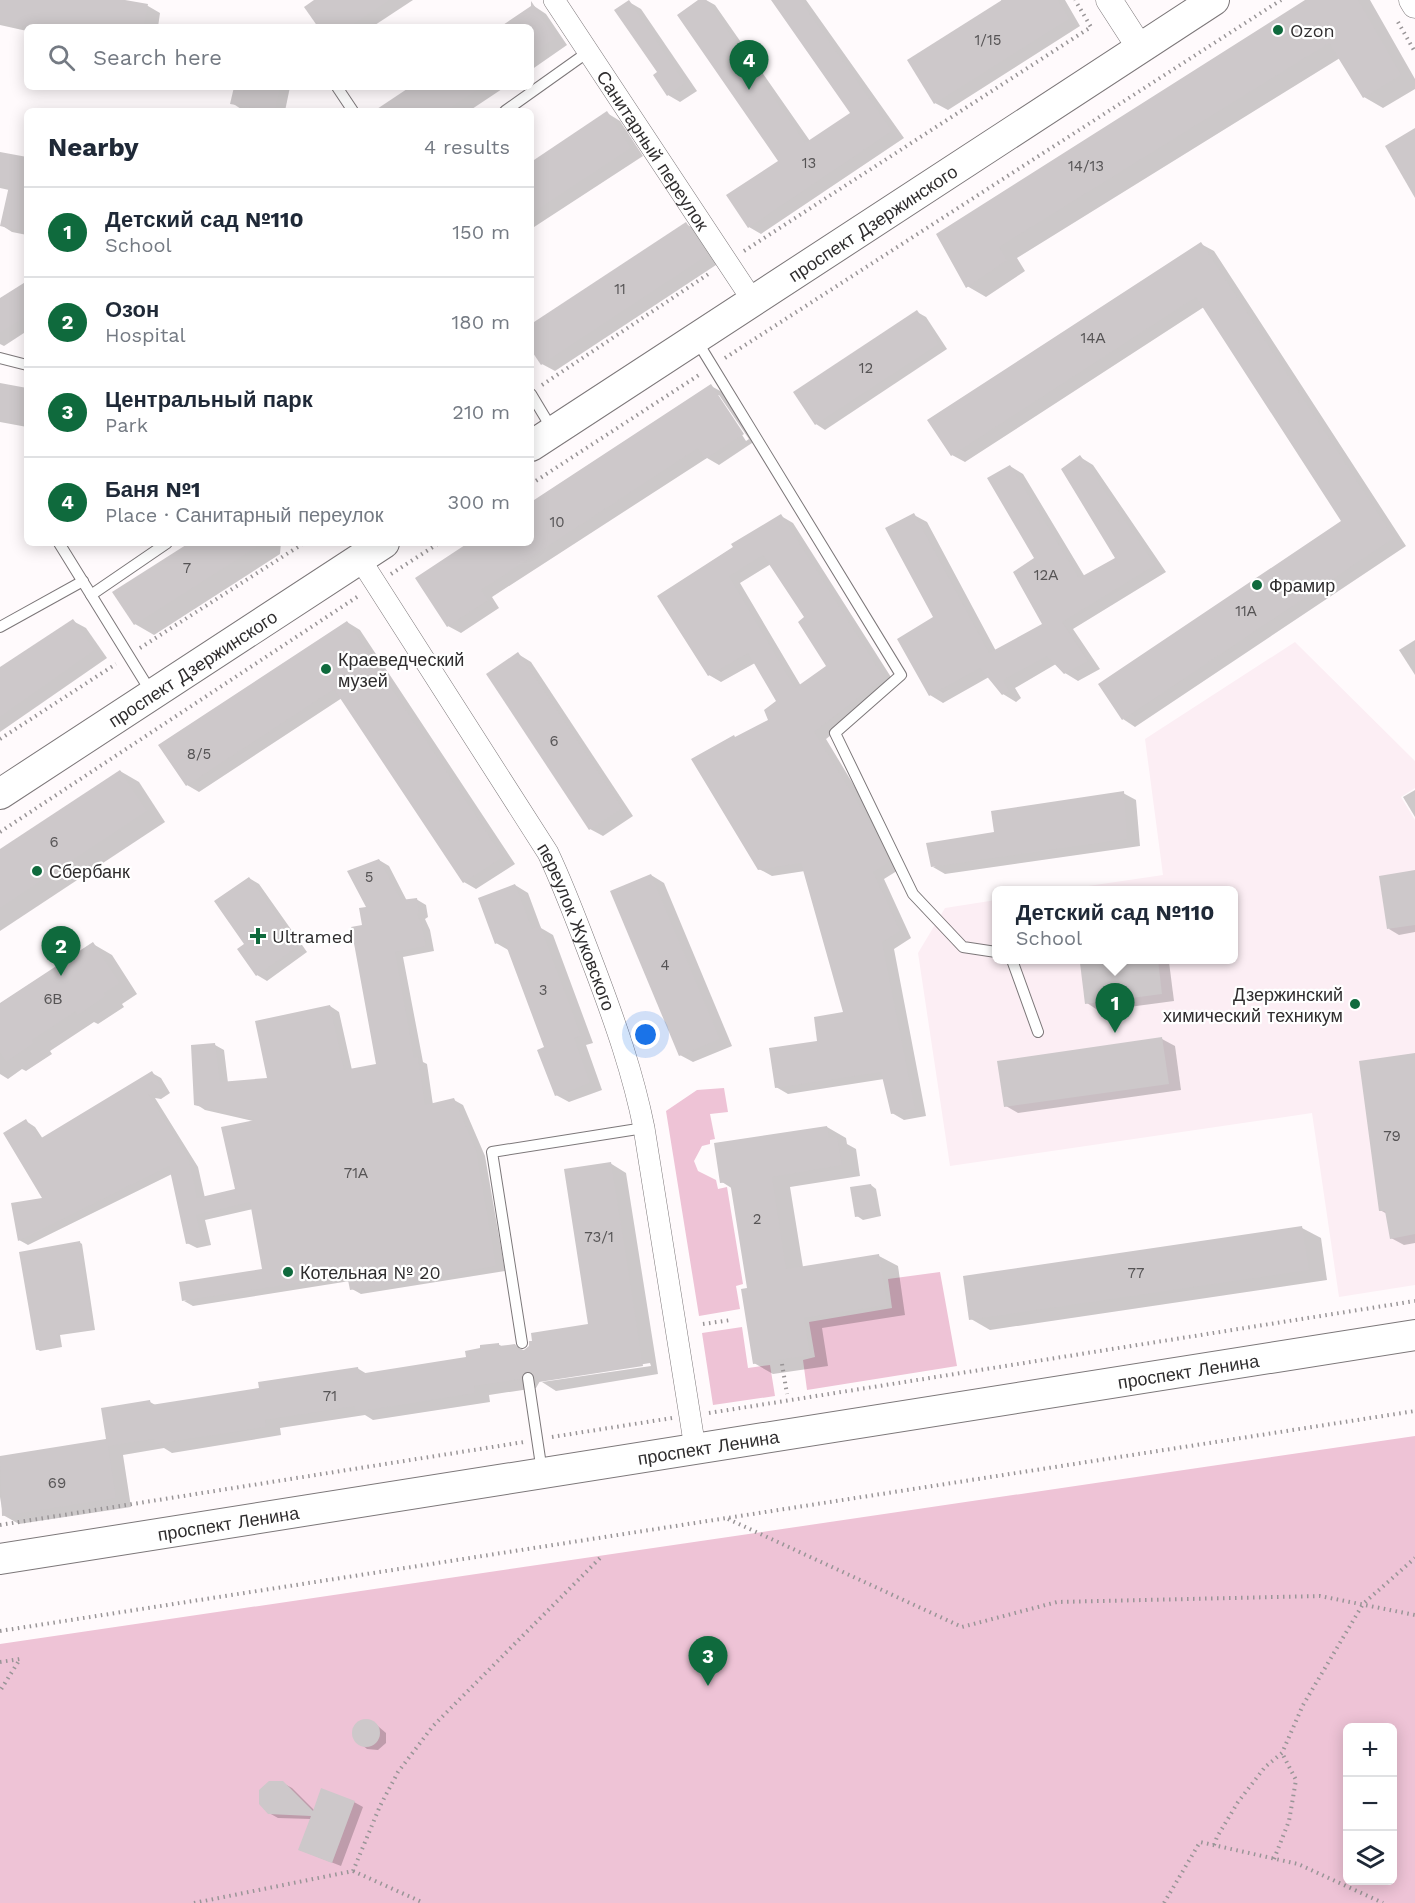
<!DOCTYPE html>
<html lang="en">
<head>
<meta charset="utf-8">
<style>
	body { margin:0; font-family:"Work Sans",sans-serif; background:#f6f6f7; color:#1f2937 }
	.controls { position:absolute; right:18px; bottom:18px; display:grid; overflow:hidden; border-radius:9px; box-shadow:0 3px 15px #0003 }
	.controls button { width:54px; height:54px; display:grid; place-items:center; padding:0; border:0; border-bottom:2px solid #e0e1e3; background:#fff; color:#1f2937; font:30px sans-serif }
	.you { position:absolute; left:646px; top:1035px; width:21px; height:21px; margin:-15px; border:4px solid #fff; border-radius:50%; background:#1a73e8; box-shadow:0 0 0 9px #1a73e833 }
	.badge { display:grid; place-items:center; width:39px; height:39px; border-radius:50%; background:#0f6a3d; color:#fff; font-size:20px; font-weight:700 }
	.pin { position:absolute; translate:-50% -50px; filter:drop-shadow(0 2px 3px #0008) }
	.pin::after { content:''; position:absolute; top:32px; width:21px; height:18px; background:inherit; clip-path:polygon(0 0,100% 0,50% 100%) }
	.popup { position:absolute; left:992px; top:886px; width:246px; height:78px; box-sizing:border-box; display:grid; place-content:center; border-radius:9px; background:#fff; filter:drop-shadow(0 2px 4px #0005); font-size:20px; white-space:nowrap; color:#747a83 }
	.popup b { font-size:22px; color:#1f2937 }
	.popup::after { content:''; position:absolute; left:50%; top:100%; margin-left:-12px; border:12px solid transparent; border-top-color:#fff }
	.list { margin:0; padding:0; list-style:none }
	h2 { display:flex; justify-content:space-between; align-items:center; height:78px; margin:0; padding:0 24px; font-size:26px }
	h2 small { font-size:20px; font-weight:400; color:#747a83 }
	.list li { display:grid; grid-template-columns:39px 1fr auto; gap:18px; align-items:center; box-sizing:border-box; height:90px; padding:0 24px; border-top:2px solid #e0e1e3 }
	.list b { display:block; font-size:22px; white-space:nowrap }
	.list p { margin:0; font-size:20px; white-space:nowrap; color:#747a83 }
	.list em { font-size:20px; font-style:normal; color:#747a83 }
	.icon { flex:none; width:33px; height:33px; fill:none; stroke:currentColor; stroke-width:2; stroke-linecap:round; stroke-linejoin:round }
	.map { position:relative; flex:none; width:1415px; height:1903px; overflow:hidden }
	.search { position:absolute; background:#fff; box-shadow:0 3px 15px #0003; left:24px; top:24px; width:510px; height:66px; display:flex; align-items:center; gap:15px; box-sizing:border-box; padding:0 21px; border-radius:9px; color:#747a83; font-size:22px }
	.panel { position:absolute; background:#fff; box-shadow:0 3px 15px #0003; left:24px; top:108px; width:510px; height:438px; border-radius:9px }
	.map>svg:first-child { display:block }
</style>
</head>
<body>
<div class="map">
<svg width="1415" height="1903" viewBox="0 0 1415 1903">
	<rect width="100%" height="100%" fill="#fffafc"/>
	<!-- built -->
	<polygon fill="#fceef4" points="1295,642 1415,761 1415,788 1401,797 1415,820 1415,1285 1339,1297 1312,1113 950,1166 918,953 945,908 996,900 996,960 1234,960 1234,890 1061,890 1163,875 1145,739"/>
	<!-- green -->
	<g fill="#eec3d6" fill-rule="evenodd">
		<polygon points="724,1088 728,1112 710,1114 715,1139 710,1140 710,1144 702,1146 694,1161 698,1171 716,1180 718,1189 727,1187 743,1284 736,1286 740,1309 699,1316 666,1111 697,1090"/>
		<polygon points="940,1272 957,1366 807,1390 803,1360 815,1357 809,1322 892,1308 888,1279"/>
		<polygon points="742,1327 748,1368 770,1365 775,1396 713,1405 702,1333"/>
		<path d="M1415,1436V1903H0V1644ZM1348,1728H1392V1880H1348Z"/>
	</g>
	<!-- shadow -->
	<g fill="#0003" fill-rule="evenodd">
		<polygon points="0,0 117,0 148,6 160,13 158,27 27,27 27,31 0,25"/>
		<polygon points="317,0 413,0 372,27 319,27"/>
		<polygon points="700,0 706,0 715,5 810,141 852,113 773,0 806,0 904,138 761,234 749,227 780,161"/>
		<polygon points="1001,0 1065,0 1080,26 948,110 935,103 1002,2"/>
		<polygon points="1307,0 1370,0 1415,79 1415,89 1383,108 1364,97 1340,58 1017,258 1025,271 986,297 967,286 938,235"/>
		<polygon points="629,2 641,9 697,91 680,102 668,95"/>
		<polygon points="534,6 546,14 567,45 531,70 531,27 502,27"/>
		<polygon points="235,87 290,87 285,111 254,111 241,109 232,103"/>
		<polygon points="413,87 505,87 469,111 381,111"/>
		<polygon points="607,113 620,121 643,156 531,229 531,164"/>
		<polygon points="0,154 27,159 27,235 12,232 1,225 9,190 0,188"/>
		<polygon points="686,224 698,231 719,263 555,371 542,364 531,347 531,325"/>
		<polygon points="1201,244 1214,251 1406,546 1135,727 1123,719 1344,521 1204,307 965,462 952,455"/>
		<polygon points="27,283 27,331 4,346 0,344 0,300"/>
		<polygon points="917,312 926,317 947,349 825,430 816,424"/>
		<polygon points="0,385 27,389 27,427 0,422"/>
		<path d="M711,386L724,393L755,441L719,465L707,458L492,597L499,608L461,633L448,626L471,543H531V504ZM716,395H719L749,439L746,441Z"/>
		<polygon points="1080,457 1093,465 1166,572 1073,629 1100,669 1078,681 1065,673 1056,664 1015,688 1021,698 1016,702 1003,694 989,677 943,703 930,695 899,639 935,617 914,515 927,522 996,651 1044,624 1036,559 1010,466 1023,474 1085,577 1117,558"/>
		<path d="M781,516L793,523L896,685L826,739L882,832L900,869L884,879L911,938L894,949L926,1116L904,1120L892,1113L884,1079L788,1094L776,1087L845,1014L805,871L772,876L759,869L737,738L770,721L778,702L755,663L721,682L709,675L659,596ZM771,564L806,618L828,666L801,686L740,583Z"/>
		<polygon points="191,543 281,543 280,554 154,635 135,624"/>
		<polygon points="73,621 86,628 107,658 0,732 0,669"/>
		<polygon points="347,622 360,630 515,864 476,889 464,882 342,698 199,792 187,785"/>
		<polygon points="1415,640 1415,675 1399,650"/>
		<polygon points="518,654 531,662 633,816 603,836 590,829"/>
		<polygon points="120,771 139,782 165,822 0,931 0,851"/>
		<polygon points="1415,790 1415,817 1403,797"/>
		<polygon points="1123,793 1136,800 1140,846 945,874 933,867"/>
		<polygon points="379,860 389,866 407,901 416,899 426,905 428,917 425,919 430,930 434,951 403,957 423,1062 427,1064 433,1105 454,1100 463,1105 485,1156 505,1271 361,1294 352,1289 350,1281 193,1306 184,1301 264,1270 253,1209 205,1220 211,1245 197,1248 187,1243 172,1174 28,1245 19,1240 44,1199 26,1121 35,1127 43,1139 152,1073 161,1078 170,1093 161,1099 155,1098 198,1167 205,1198 237,1190 253,1121 205,1110 196,1104 215,1045 224,1050 228,1083 269,1080 330,1006 339,1012 352,1070 378,1066 364,926"/>
		<polygon points="1415,872 1415,932 1399,935 1389,929"/>
		<polygon points="651,875 664,883 732,1046 693,1062 680,1055"/>
		<polygon points="249,878 259,884 307,952 267,981 257,975 239,949 246,944"/>
		<polygon points="515,885 528,893 541,928 553,935 593,1043 586,1045 602,1090 569,1102 556,1095 546,1048 510,951 496,943"/>
		<polygon points="93,944 112,955 137,994 122,1004 124,1007 98,1024 94,1022 50,1051 52,1054 26,1071 22,1069 8,1079 0,1074 0,1005"/>
		<polygon points="1121,960 1165,960 1169,962 1174,1001 1099,1011 1087,1003 1081,965"/>
		<polygon points="1162,1039 1175,1046 1181,1090 1018,1113 1006,1106"/>
		<polygon points="1415,1054 1415,1243 1404,1245 1391,1238 1387,1214 1380,1210"/>
		<polygon points="827,1127 846,1138 847,1144 856,1149 860,1176 790,1187 803,1267 879,1256 898,1266 905,1315 822,1328 828,1366 773,1374 754,1363 749,1289 733,1189 722,1182"/>
		<polygon points="610,1163 626,1173 658,1374 556,1391 542,1382 651,1366 650,1363 540,1381 536,1388 489,1395 490,1402 373,1420 365,1415 280,1428 281,1435 172,1453 164,1448 123,1455 131,1507 19,1524 3,1515 0,1497 0,1457 108,1440 150,1402 157,1406 261,1390 357,1368 367,1374 467,1358 498,1344 503,1347 514,1345 525,1351 590,1325"/>
		<polygon points="871,1185 876,1189 881,1216 863,1220 857,1216"/>
		<polygon points="1302,1228 1321,1238 1327,1280 990,1330 971,1319"/>
		<polygon points="79,1242 82,1244 95,1330 60,1335 62,1347 40,1351 37,1349"/>
		<polygon points="362,1721 372,1721 386,1733 386,1743 378,1750 367,1749 354,1738 354,1727"/>
		<polygon points="283,1783 292,1788 315,1811 354,1802 363,1807 341,1866 300,1850 311,1819 278,1818 269,1813"/>
	</g>
	<!-- building -->
	<g fill="#cdc8ca" fill-rule="evenodd">
		<polygon points="0,0 125,0 148,4 144,27 28,27 0,22"/>
		<polygon points="314,0 390,0 349,27 318,27 304,7"/>
		<polygon points="629,0 685,83 667,96 653,75 657,72 614,10"/>
		<polygon points="698,0 706,0 805,143 850,113 771,0 800,0 892,131 748,228 726,195 778,161 677,15"/>
		<polygon points="1002,0 1058,0 1069,19 934,104 907,60"/>
		<polygon points="1305,0 1358,0 1401,75 1363,98 1329,43 999,247 1007,260 966,288 936,234"/>
		<polygon points="531,1 556,38 531,54 531,27 500,27 531,6"/>
		<polygon points="234,87 280,87 275,111 230,104"/>
		<polygon points="410,87 482,87 446,111 374,111"/>
		<polygon points="607,111 631,148 531,214 531,162"/>
		<polygon points="1415,128 1415,198 1385,146"/>
		<polygon points="0,152 27,157 27,232 0,226 9,186 0,184"/>
		<polygon points="686,222 708,255 541,365 531,350 531,324"/>
		<polygon points="1201,242 1394,538 1122,720 1098,684 1341,521 1196,297 951,456 927,420"/>
		<polygon points="27,281 27,316 0,333 0,298"/>
		<polygon points="917,310 939,344 815,425 793,392"/>
		<polygon points="0,383 27,388 27,424 0,420"/>
		<polygon points="711,384 744,434 705,459 698,448 481,590 488,600 447,627 415,578 468,543 531,543 531,502"/>
		<polygon points="1080,455 1155,565 1062,622 1088,661 1064,674 1047,656 1003,680 1009,691 1002,695 980,668 929,696 897,639 933,617 885,528 914,513 989,653 1042,624 1013,572 1034,558 987,478 1010,465 1079,578 1115,558 1061,469"/>
		<path d="M781,514L884,678L814,732L871,824L889,862L873,872L900,931L882,942L915,1109L891,1114L881,1072L775,1088L769,1048L817,1041L814,1017L843,1012L801,863L758,870L691,759L734,735L735,737L768,720L764,710L776,701L748,653L708,676L657,596L733,547L731,544ZM763,555L804,617L798,622L826,666L795,688L729,576Z"/>
		<polygon points="189,543 263,543 134,625 112,592"/>
		<polygon points="73,619 95,650 0,717 0,667"/>
		<polygon points="347,621 503,857 463,883 334,689 186,786 158,745"/>
		<polygon points="518,652 622,808 589,830 486,674"/>
		<polygon points="120,770 147,811 0,908 0,849"/>
		<polygon points="1124,791 1127,839 931,867 926,843 994,832 991,811"/>
		<polygon points="379,859 401,900 417,898 419,912 417,914 421,923 426,946 395,952 414,1058 418,1057 425,1105 454,1098 476,1150 496,1266 350,1290 347,1275 182,1301 179,1282 262,1269 250,1202 196,1215 202,1241 186,1244 169,1166 18,1241 11,1203 42,1198 3,1133 26,1119 38,1140 152,1071 162,1088 151,1095 148,1094 189,1160 197,1198 235,1189 221,1127 255,1120 194,1105 191,1045 215,1043 220,1082 267,1078 255,1021 330,1005 344,1070 376,1064 351,927 362,925 359,908 366,907 347,871"/>
		<polygon points="1415,870 1415,925 1387,929 1379,876"/>
		<polygon points="651,874 720,1039 679,1056 610,891"/>
		<polygon points="249,877 298,946 256,976 237,949 244,944 214,901"/>
		<polygon points="515,884 532,929 540,926 581,1036 574,1038 590,1083 555,1096 537,1050 544,1047 504,940 495,944 478,898"/>
		<polygon points="93,942 120,983 104,993 106,996 78,1015 76,1011 32,1040 34,1043 6,1062 0,1053 0,1003"/>
		<polygon points="1110,960 1158,960 1162,994 1085,1004 1080,963"/>
		<polygon points="1162,1037 1169,1084 1004,1107 997,1061"/>
		<polygon points="1415,1053 1415,1234 1390,1239 1385,1211 1379,1211 1359,1061"/>
		<polygon points="827,1126 829,1138 837,1137 842,1165 772,1177 786,1269 879,1254 887,1305 804,1318 810,1355 753,1364 741,1289 747,1288 730,1182 720,1183 714,1143"/>
		<polygon points="611,1162 643,1366 539,1382 538,1376 535,1377 533,1373 527,1371 523,1373 521,1379 474,1386 475,1393 356,1412 355,1406 265,1420 266,1427 155,1444 154,1439 108,1446 116,1498 2,1516 0,1456 106,1439 101,1408 150,1400 151,1405 259,1388 258,1382 358,1367 359,1374 466,1357 465,1351 480,1348 480,1345 499,1343 499,1346 515,1344 519,1350 524,1350 529,1346 529,1341 532,1341 531,1333 588,1324 564,1169"/>
		<polygon points="871,1184 876,1214 855,1217 850,1187"/>
		<polygon points="1302,1226 1309,1270 969,1320 963,1276"/>
		<polygon points="80,1241 93,1329 58,1334 60,1346 36,1350 19,1252"/>
		<circle cx="366" cy="1733" r="14"/>
		<polygon points="269,1781 283,1781 313,1811 321,1788 355,1801 332,1863 298,1850 311,1816 268,1814 259,1804 259,1790"/>
	</g>
	<g fill="none" stroke-linecap="round" stroke-linejoin="round">
		<defs>
			<g id="service">
				<polyline points="337,87 353,111"/>
				<polyline points="505,111 588,52"/>
				<polyline points="697,341 901,675 835,733 913,894 963,947 996,952"/>
				<polyline points="0,358 27,365"/>
				<polyline points="531,394 552,429"/>
				<polyline points="59,543 151,692"/>
				<polyline points="91,595 167,543"/>
				<polyline points="0,627 83,581"/>
				<polyline points="1012,960 1038,1032"/>
				<polyline points="522,1343 492,1152 644,1128"/>
				<polyline points="528,1378 542,1472"/>
			</g>
			<g id="minor">
				<path id="s1" d="M554,0L753,301"/>
				<path id="s2" d="M360,559L548,853C566,891 580,930 595,969C615,1022 633,1073 644,1128L695,1448"/>
			</g>
			<g id="tertiary">
				<polyline points="1109,0 1140,48"/>
				<polyline points="1412,0 1415,5"/>
			</g>
			<g id="secondary">
				<path id="s3" d="M531,446L1214,0"/>
				<path id="s4" d="M0,794L384,543"/>
				<path id="s5" d="M0,1559L1415,1335"/>
			</g>
		</defs>
		<!-- service casing -->
		<use href="#service" stroke="#7c7779" stroke-width="12"/>
		<!-- minor casing -->
		<use href="#minor" stroke="#7c7779" stroke-width="22"/>
		<!-- tertiary casing -->
		<use href="#tertiary" stroke="#7c7779" stroke-width="27"/>
		<!-- secondary casing -->
		<use href="#secondary" stroke="#7c7779" stroke-width="32"/>
		<!-- path -->
		<g stroke="#999597" stroke-width="4" stroke-dasharray="1.5 4.5" stroke-linecap="butt">
			<polyline points="1398,22 1415,52"/>
			<polyline points="744,251 1091,27 1075,0"/>
			<polyline points="725,358 1281,0"/>
			<polyline points="542,385 710,273"/>
			<polyline points="531,484 702,373"/>
			<polyline points="391,574 439,543"/>
			<polyline points="140,648 304,543"/>
			<polyline points="0,739 116,664"/>
			<polyline points="0,832 360,595"/>
			<polyline points="703,1324 731,1320"/>
			<polyline points="782,1364 787,1394"/>
			<polyline points="709,1413 1415,1301"/>
			<polyline points="552,1437 672,1418"/>
			<polyline points="728,1519 962,1627 1057,1602 1320,1596 1415,1615"/>
			<polyline points="0,1525 524,1442"/>
			<polyline points="0,1631 1415,1411"/>
			<polyline points="0,1662 20,1659 0,1691"/>
			<polyline points="1214,1845 1217,1837 1238,1802 1265,1767 1282,1753 1303,1705 1363,1604 1415,1558"/>
			<polyline points="1274,1859 1289,1821 1296,1780 1282,1753"/>
			<polyline points="353,1871 424,1903"/>
			<polyline points="194,1903 353,1871 380,1806 398,1772 433,1726 603,1555"/>
			<polyline points="1164,1903 1200,1842 1298,1864 1383,1903"/>
		</g>
		<!-- service -->
		<use href="#service" stroke="#fff" stroke-width="10"/>
		<!-- minor -->
		<use href="#minor" stroke="#fff" stroke-width="21"/>
		<!-- tertiary -->
		<use href="#tertiary" stroke="#fff" stroke-width="26"/>
		<!-- secondary -->
		<use href="#secondary" stroke="#fff" stroke-width="30"/>
	</g>
	<!-- markers -->
	<g fill="#0f6a3d" stroke="#fff" stroke-width="2">
		<circle cx="1278" cy="30" r="6"/>
		<circle cx="1257" cy="585" r="6"/>
		<circle cx="326" cy="669" r="6"/>
		<circle cx="37" cy="871" r="6"/>
		<path d="M255 927h6v6h6v6h-6v6h-6v-6h-6v-6h6z"/>
		<circle cx="1355" cy="1004" r="6"/>
		<circle cx="288" cy="1272" r="6"/>
	</g>
	<g text-anchor="middle" dominant-baseline="central" stroke-width="4.5" stroke-linejoin="round" paint-order="stroke">
		<!-- number labels -->
		<g font-size="15" fill="#565455">
			<text x="988" y="40">1/15</text>
			<text x="809" y="163">13</text>
			<text x="1086" y="166">14/13</text>
			<text x="620" y="289">11</text>
			<text x="1093" y="338">14А</text>
			<text x="866" y="368">12</text>
			<text x="557" y="522">10</text>
			<text x="187" y="568">7</text>
			<text x="1046" y="575">12А</text>
			<text x="1246" y="611">11А</text>
			<text x="554" y="741">6</text>
			<text x="199" y="754">8/5</text>
			<text x="54" y="842">6</text>
			<text x="369" y="877">5</text>
			<text x="665" y="965">4</text>
			<text x="543" y="990">3</text>
			<text x="53" y="999">6В</text>
			<text x="1392" y="1136">79</text>
			<text x="356" y="1173">71А</text>
			<text x="757" y="1219">2</text>
			<text x="599" y="1237">73/1</text>
			<text x="1136" y="1273">77</text>
			<text x="330" y="1396">71</text>
			<text x="57" y="1483">69</text>
		</g>
		<!-- poi labels -->
		<g font-size="18" fill="#2f2d2e" stroke="#fff" text-anchor="start">
			<text x="1290" y="30">Ozon</text>
			<text x="1269" y="585">Фрамир</text>
			<text x="338" y="659">Краеведческий<tspan x="338" dy="21">музей</tspan></text>
			<text x="49" y="871">Сбербанк</text>
			<text x="272" y="936">Ultramed</text>
			<text x="1343" y="994" text-anchor="end">Дзержинский<tspan x="1343" dy="21">химический техникум</tspan></text>
			<text x="300" y="1272">Котельная № 20</text>
		</g>
		<!-- street labels -->
		<g font-size="18" fill="#2f2d2e" stroke="#fff">
			<text stroke="none"><textPath href="#s1" startOffset="180">Санитарный переулок</textPath></text>
			<text stroke="none"><textPath href="#s3" startOffset="408">проспект Дзержинского</textPath></text>
			<text stroke="none"><textPath href="#s4" startOffset="230">проспект Дзержинского</textPath></text>
			<text stroke="none"><textPath href="#s2" startOffset="428">переулок Жуковского</textPath></text>
			<text stroke="none"><textPath href="#s5" startOffset="1203">проспект Ленина</textPath></text>
			<text stroke="none"><textPath href="#s5" startOffset="717">проспект Ленина</textPath></text>
			<text stroke="none"><textPath href="#s5" startOffset="231">проспект Ленина</textPath></text>
		</g>
	</g>
</svg>
<div class="controls">
<button>+</button>
<button>−</button>
<button><svg class="icon" aria-label="layers" viewBox="0 0 24 24"><path d="M12 4l9 5-9 5-9-5zM3 14l9 5 9-5"/></svg></button>
</div>
<div class="you"></div>
<div class="pin badge" style="left:1115px;top:1033px">1</div>
<div class="popup"><b>Детский сад №110</b>School</div>
<div class="pin badge" style="left:61px;top:976px">2</div>
<div class="pin badge" style="left:708px;top:1686px">3</div>
<div class="pin badge" style="left:749px;top:90px">4</div>
<div class="search"><svg class="icon" aria-label="search" viewBox="0 0 24 24"><circle cx="10" cy="10" r="6"/><path d="M15 15l6 6"/></svg>Search here</div>
<section class="panel">
<h2>Nearby<small>4 results</small></h2>
<ul class="list">
<li><span class="badge">1</span><div><b>Детский сад №110</b><p>School</p></div><em>150 m</em></li>
<li><span class="badge">2</span><div><b>Озон</b><p>Hospital</p></div><em>180 m</em></li>
<li><span class="badge">3</span><div><b>Центральный парк</b><p>Park</p></div><em>210 m</em></li>
<li><span class="badge">4</span><div><b>Баня №1</b><p>Place · Санитарный переулок</p></div><em>300 m</em></li>
</ul>
</section>
</div>
</body>
</html>
